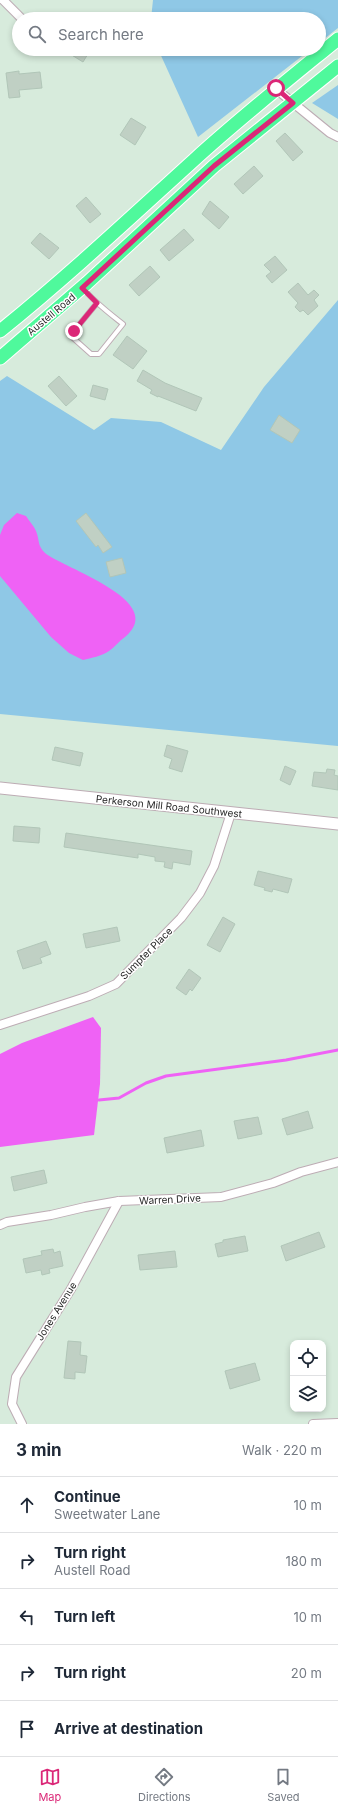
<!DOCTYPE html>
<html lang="en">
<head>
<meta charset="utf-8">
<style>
	body { margin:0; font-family:Inter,sans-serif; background:#f2f2f3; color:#1f2937 }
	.controls { position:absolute; right:12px; bottom:12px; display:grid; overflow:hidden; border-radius:8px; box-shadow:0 2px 6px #0003 }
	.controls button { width:36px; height:36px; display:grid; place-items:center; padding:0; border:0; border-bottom:1px solid #e0e1e3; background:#fff; color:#1f2937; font:20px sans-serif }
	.stop { position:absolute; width:12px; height:12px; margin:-9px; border:3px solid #db2777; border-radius:50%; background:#fff }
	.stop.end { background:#db2777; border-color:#fff; box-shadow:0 1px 4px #0008 }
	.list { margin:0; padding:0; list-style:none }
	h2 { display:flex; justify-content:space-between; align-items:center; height:52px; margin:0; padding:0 16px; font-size:17px }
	h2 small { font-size:13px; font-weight:400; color:#747a83 }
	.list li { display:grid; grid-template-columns:26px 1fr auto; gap:12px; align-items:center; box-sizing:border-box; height:56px; padding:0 16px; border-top:1px solid #e0e1e3 }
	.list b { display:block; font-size:15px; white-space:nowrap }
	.list p { margin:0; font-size:13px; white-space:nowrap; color:#747a83 }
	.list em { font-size:13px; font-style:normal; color:#747a83 }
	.icon { flex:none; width:22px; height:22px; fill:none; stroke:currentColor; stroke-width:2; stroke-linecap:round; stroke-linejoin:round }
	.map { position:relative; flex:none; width:338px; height:1424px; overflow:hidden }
	.search { position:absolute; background:#fff; box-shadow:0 2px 6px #0003; left:12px; right:12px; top:12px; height:44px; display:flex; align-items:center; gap:10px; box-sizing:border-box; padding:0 14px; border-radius:22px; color:#747a83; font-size:15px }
	.sheet { height:332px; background:#fff }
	nav { display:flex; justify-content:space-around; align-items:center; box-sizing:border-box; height:56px; border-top:1px solid #e0e1e3; background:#fff; font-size:11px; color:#747a83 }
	nav a { display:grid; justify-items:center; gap:2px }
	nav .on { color:#db2777 }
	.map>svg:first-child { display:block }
</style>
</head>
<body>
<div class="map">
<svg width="338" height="1424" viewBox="0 0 338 1424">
	<rect width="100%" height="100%" fill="#d7ebdc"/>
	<!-- green -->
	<g fill="#8fc8e6">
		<polygon points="153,0 338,0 338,28 319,43 319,19 151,19"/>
		<polygon points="158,49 311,49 198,137"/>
		<polygon points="338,85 338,119 312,103"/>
		<polygon points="338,300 338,746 0,714 0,381 7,376 94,430 111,418 161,422 221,450 264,387"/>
	</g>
	<!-- water -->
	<g fill="#ef62f5">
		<path d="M17,513L26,516C29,521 34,526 36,531C40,541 37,545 45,553C63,568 169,601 125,637C119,641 115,647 109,651C102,656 91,658 83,660L69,653L51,637L0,576V535L4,525Z"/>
		<polygon points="93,1017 101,1028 100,1084 94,1135 0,1147 0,1054 22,1043"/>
	</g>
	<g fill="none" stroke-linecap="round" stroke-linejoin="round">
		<!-- stream -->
		<polyline stroke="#ef62f5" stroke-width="3" points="99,1100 119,1098 146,1083 166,1076 286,1060 338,1050"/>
	</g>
	<!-- building -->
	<g fill="#c0d0c4" stroke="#b1c6b8">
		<polygon points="62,49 91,49 83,62"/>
		<polygon points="19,71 19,74 40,72 42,88 19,90 20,97 9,98 6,73"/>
		<polygon points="131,118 146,127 135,145 120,135"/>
		<polygon points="285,133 303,152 293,161 276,141"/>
		<polygon points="254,166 263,176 243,194 234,184"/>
		<polygon points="86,197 101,214 90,223 76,206"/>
		<polygon points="210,201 229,217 219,229 202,214"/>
		<polygon points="184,229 194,240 169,261 160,250"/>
		<polygon points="40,233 59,248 49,259 31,243"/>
		<polygon points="275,256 287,270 272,283 266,276 271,272 264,265"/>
		<polygon points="150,266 160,277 139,296 129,285"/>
		<polygon points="298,283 308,295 314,290 319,295 314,300 318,306 308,315 303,310 300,312 295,307 298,303 288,292"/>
		<polygon points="127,336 147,351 133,369 113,355"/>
		<polygon points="143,370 165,383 202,398 196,411 158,396 158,397 150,393 152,390 137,381"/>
		<polygon points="59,376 77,396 66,406 48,386"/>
		<polygon points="93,385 108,389 105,400 90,396"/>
		<polygon points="279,415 300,430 292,443 270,430"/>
		<polygon points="86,513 112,547 103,553 98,545 96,547 76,521"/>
		<polygon points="122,558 126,573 110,577 106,562"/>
		<polygon points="167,745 188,751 182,772 169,768 172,759 164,756"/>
		<polygon points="55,747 83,753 80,766 52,760"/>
		<polygon points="285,766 296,771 290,785 280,780"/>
		<polygon points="327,769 335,770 334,775 338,776 338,790 312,786 314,772 326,773"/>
		<polygon points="14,826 40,828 39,843 13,841"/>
		<polygon points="66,833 192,851 190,865 173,862 172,869 164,867 165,862 155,861 155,857 138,854 138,858 64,847"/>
		<polygon points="258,871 292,879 288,893 273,889 272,892 264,890 265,888 254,885"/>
		<polygon points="223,917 235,924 220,952 207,945"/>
		<polygon points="117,927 120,941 86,948 83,934"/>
		<polygon points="46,941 51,954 40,958 42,963 23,969 17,951"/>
		<polygon points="189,969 201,978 192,991 190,989 186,995 176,988"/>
		<polygon points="308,1111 313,1128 287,1135 282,1119"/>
		<polygon points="258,1117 262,1134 238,1139 234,1121"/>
		<polygon points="201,1130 204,1146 167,1153 164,1138"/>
		<polygon points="44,1170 47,1183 14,1191 11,1177"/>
		<polygon points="319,1232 325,1247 286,1261 281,1246"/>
		<polygon points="245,1236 248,1251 218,1257 215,1244 223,1242 223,1240"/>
		<polygon points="53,1249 54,1253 60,1251 63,1266 49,1269 50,1273 42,1275 41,1270 26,1273 23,1259 42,1255 41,1251"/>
		<polygon points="175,1251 177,1267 140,1270 138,1255"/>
		<polygon points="68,1341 81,1342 80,1355 87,1356 85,1373 75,1372 75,1379 64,1378"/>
		<polygon points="255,1363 260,1380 230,1389 225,1371"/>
	</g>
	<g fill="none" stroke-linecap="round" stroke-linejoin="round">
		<defs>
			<path id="lane" d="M83,288C94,302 109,313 123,324L99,354H91L72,337L74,331L97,303"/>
			<g id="street">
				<polyline points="3,0 22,19"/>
				<polyline points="276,89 330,133 338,137"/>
				<polyline points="0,1025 89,996 116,984 181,918 200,893 214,866 231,813"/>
				<polyline points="0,1225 7,1222 51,1215 85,1207 119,1201 221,1197 273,1183 301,1172 338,1162"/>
				<polyline points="22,1424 12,1404 16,1377 71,1289 119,1201"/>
				<polyline points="313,1424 338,1423"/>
			</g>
			<polyline id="secondary" points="0,788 338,824"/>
			<g id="primary">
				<path d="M0,331C67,277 130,218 194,160C240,118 289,79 338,39"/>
				<polyline points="0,358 87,283 214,166 338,66"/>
			</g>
		</defs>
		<!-- lane casing -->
		<use href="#lane" stroke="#bdacb4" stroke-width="6"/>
		<!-- street casing -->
		<use href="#street" stroke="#bdacb4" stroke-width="10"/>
		<!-- secondary casing -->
		<use href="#secondary" stroke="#bdacb4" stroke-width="13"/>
		<!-- primary casing -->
		<use href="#primary" stroke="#fff" stroke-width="15"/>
		<!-- lane -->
		<use href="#lane" stroke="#fff" stroke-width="4"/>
		<!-- street -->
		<use href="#street" stroke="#fff" stroke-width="8"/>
		<!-- secondary -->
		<use href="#secondary" stroke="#fff" stroke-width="11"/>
		<!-- primary -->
		<use href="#primary" stroke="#4ff99c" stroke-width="13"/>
	</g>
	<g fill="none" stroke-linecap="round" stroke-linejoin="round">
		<!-- route -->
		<polyline stroke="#db2777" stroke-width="5" points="74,331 97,303 82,288 214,166 293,103 276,88"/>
	</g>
	<g text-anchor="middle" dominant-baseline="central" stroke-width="3" stroke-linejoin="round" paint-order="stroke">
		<!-- street labels -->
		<g font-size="10" fill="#272727" stroke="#fff">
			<text transform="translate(51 314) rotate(-40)">Austell Road</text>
			<text transform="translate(169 806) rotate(6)">Perkerson Mill Road Southwest</text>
			<text transform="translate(146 953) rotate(-45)">Sumpter Place</text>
			<text transform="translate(170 1199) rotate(-3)">Warren Drive</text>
			<text transform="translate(56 1311) rotate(-58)">Jones Avenue</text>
		</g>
	</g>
</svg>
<div class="controls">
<button><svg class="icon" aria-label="locate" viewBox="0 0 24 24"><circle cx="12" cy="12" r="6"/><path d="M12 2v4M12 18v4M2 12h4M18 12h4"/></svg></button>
<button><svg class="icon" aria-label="layers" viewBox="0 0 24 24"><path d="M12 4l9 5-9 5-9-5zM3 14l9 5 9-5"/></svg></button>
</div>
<div class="stop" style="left:276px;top:88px"></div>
<div class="stop end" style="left:74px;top:331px"></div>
<div class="search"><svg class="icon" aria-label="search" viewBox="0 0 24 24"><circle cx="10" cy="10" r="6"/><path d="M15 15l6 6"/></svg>Search here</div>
</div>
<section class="sheet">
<h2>3 min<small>Walk · 220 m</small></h2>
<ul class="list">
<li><svg class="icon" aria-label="ahead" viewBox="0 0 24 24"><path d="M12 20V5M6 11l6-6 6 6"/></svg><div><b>Continue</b><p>Sweetwater Lane</p></div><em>10 m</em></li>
<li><svg class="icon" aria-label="right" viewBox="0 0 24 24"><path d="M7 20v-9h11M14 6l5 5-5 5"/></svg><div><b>Turn right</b><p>Austell Road</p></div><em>180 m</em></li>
<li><svg class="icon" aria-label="left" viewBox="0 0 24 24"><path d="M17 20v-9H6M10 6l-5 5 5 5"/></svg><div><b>Turn left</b></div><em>10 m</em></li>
<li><svg class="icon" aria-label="right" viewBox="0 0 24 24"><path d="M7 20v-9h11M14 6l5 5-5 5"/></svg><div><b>Turn right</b></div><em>20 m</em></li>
<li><svg class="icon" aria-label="arrive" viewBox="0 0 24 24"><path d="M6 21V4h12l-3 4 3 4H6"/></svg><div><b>Arrive at destination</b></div></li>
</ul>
</section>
<nav>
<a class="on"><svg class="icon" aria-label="map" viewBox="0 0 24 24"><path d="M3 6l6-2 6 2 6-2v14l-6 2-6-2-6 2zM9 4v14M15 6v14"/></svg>Map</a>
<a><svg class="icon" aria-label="directions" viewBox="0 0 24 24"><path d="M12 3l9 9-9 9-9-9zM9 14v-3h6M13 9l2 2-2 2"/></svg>Directions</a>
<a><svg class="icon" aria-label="saved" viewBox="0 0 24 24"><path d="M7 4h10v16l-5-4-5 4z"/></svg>Saved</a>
</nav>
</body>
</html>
